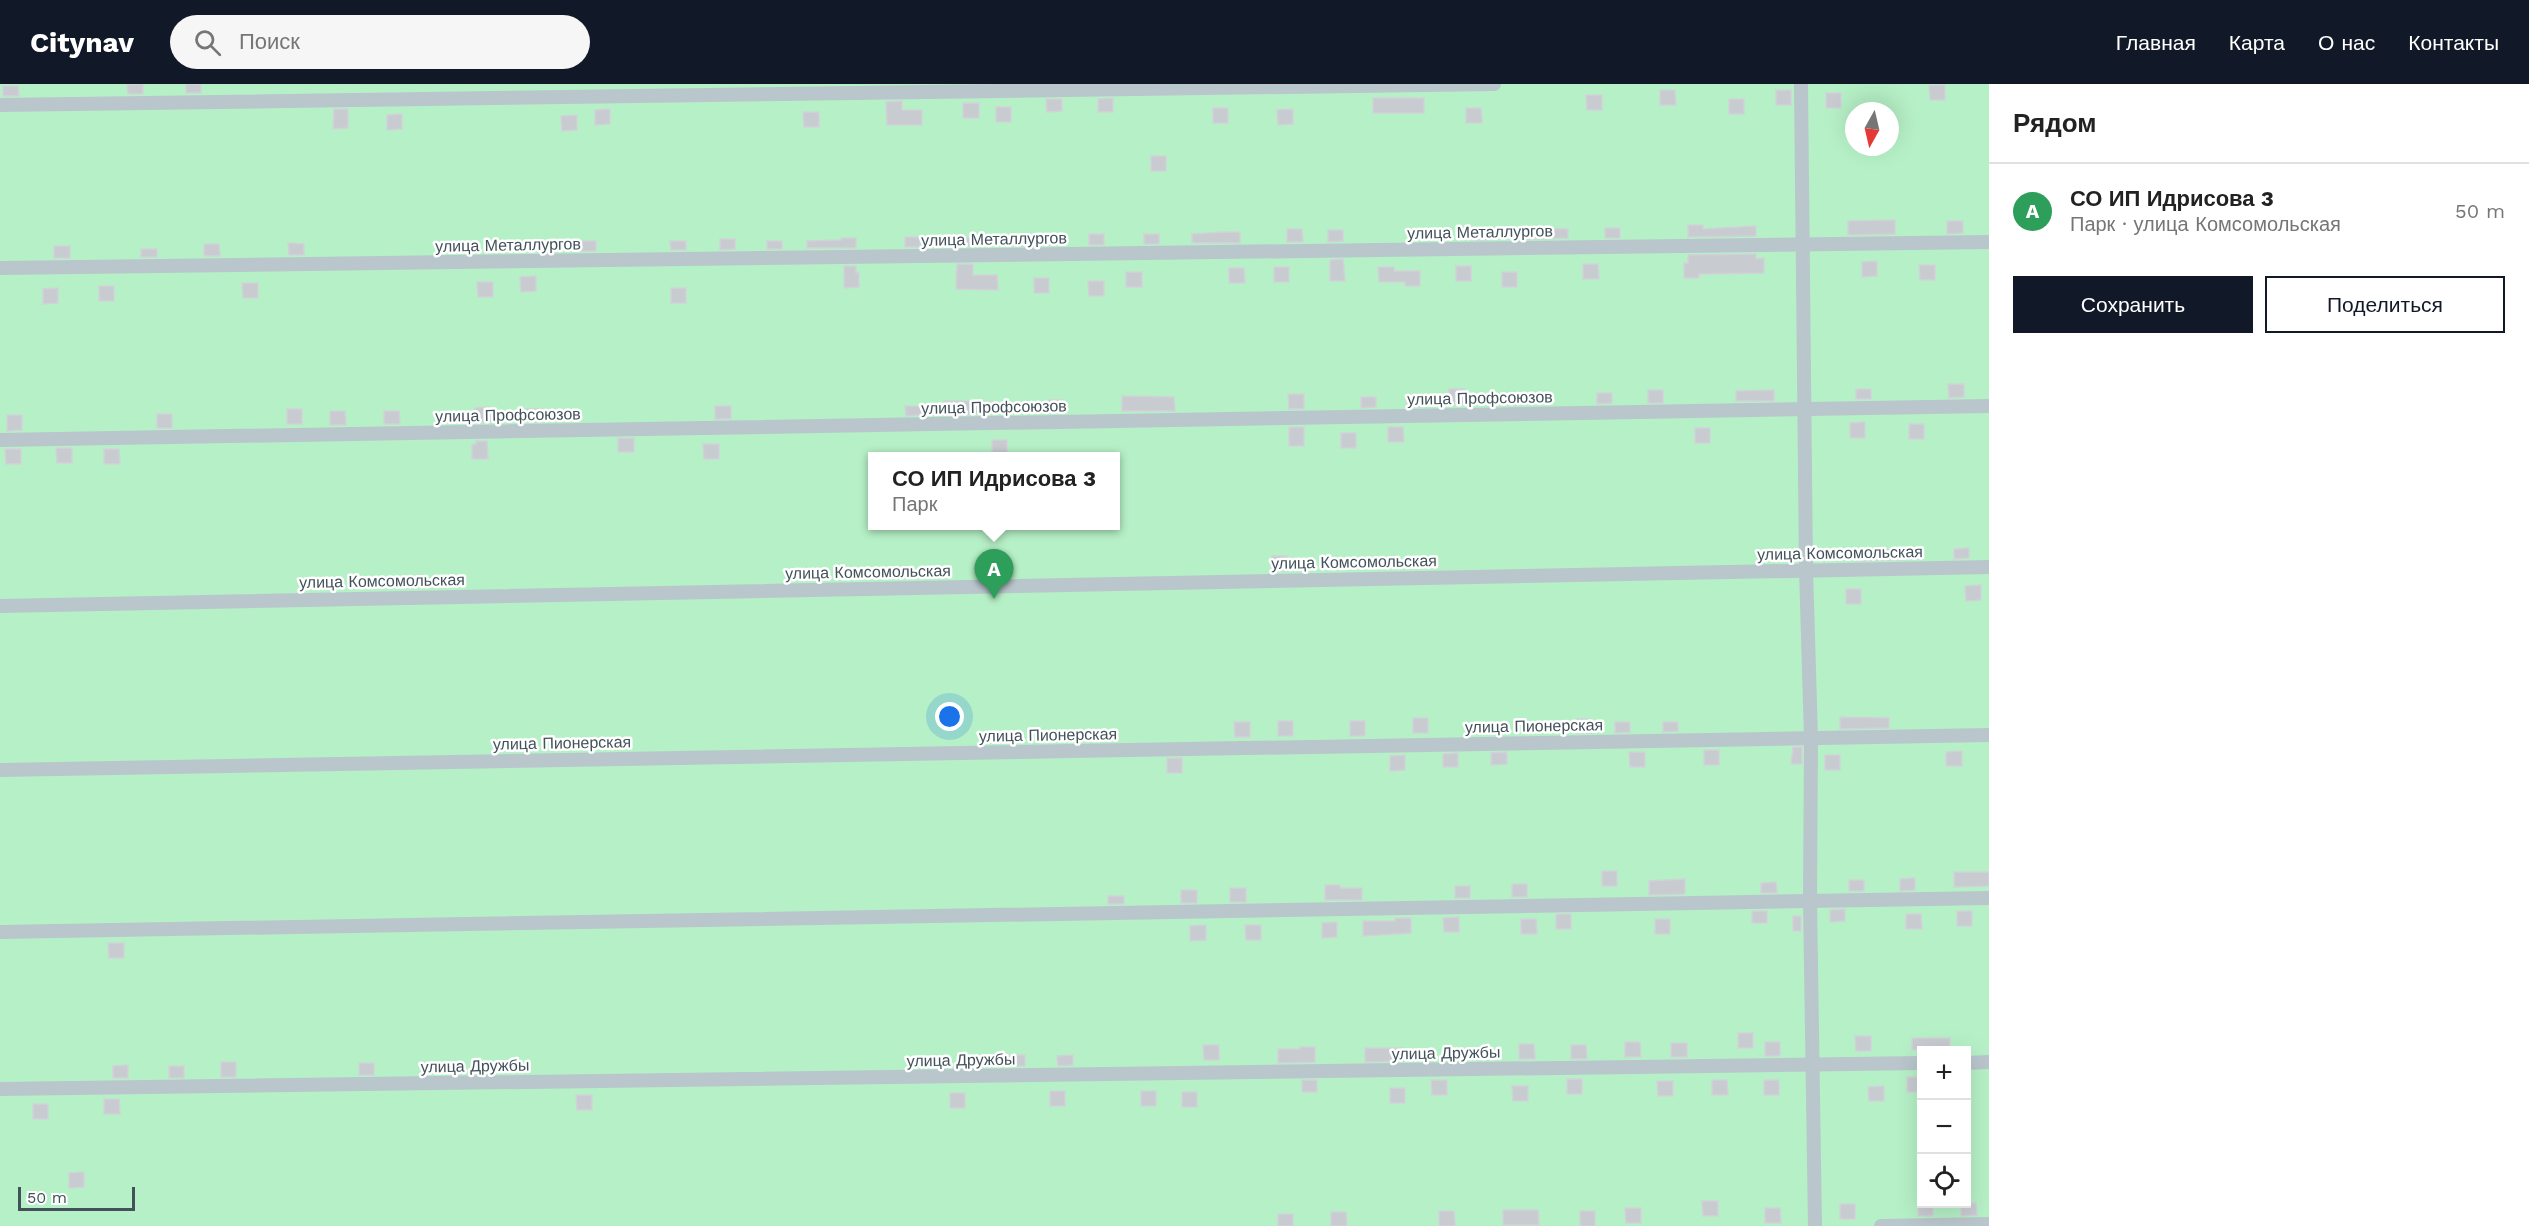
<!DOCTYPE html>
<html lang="ru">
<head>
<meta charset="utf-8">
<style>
	body { margin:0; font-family:"Work Sans",sans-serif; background:#f6f6f6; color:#222 }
	.controls { position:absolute; right:18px; bottom:18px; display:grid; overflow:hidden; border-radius:0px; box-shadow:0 6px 24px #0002 }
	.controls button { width:54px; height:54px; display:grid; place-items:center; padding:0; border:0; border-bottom:2px solid #e0e0e0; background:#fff; color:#222; font:30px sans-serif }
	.compass { position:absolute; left:1845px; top:18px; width:54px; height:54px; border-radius:50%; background:#fff; box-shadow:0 6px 24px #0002; rotate:188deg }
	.scale { position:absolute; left:18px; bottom:15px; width:117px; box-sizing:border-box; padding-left:6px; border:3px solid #43525a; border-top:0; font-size:16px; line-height:21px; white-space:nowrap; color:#43525a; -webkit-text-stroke:4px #fff; paint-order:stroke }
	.you { position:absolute; left:950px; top:633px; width:21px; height:21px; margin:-15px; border:4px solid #fff; border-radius:50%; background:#1a73e8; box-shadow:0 0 0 9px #1a73e833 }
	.badge { display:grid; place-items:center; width:39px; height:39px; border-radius:50%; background:#111827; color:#fff; font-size:20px; font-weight:700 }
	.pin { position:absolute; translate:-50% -50px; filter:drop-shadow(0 2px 3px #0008) }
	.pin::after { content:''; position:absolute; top:32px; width:21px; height:18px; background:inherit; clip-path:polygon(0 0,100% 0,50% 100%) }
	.popup { position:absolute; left:868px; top:368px; width:252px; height:78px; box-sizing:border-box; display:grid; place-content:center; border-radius:0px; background:#fff; filter:drop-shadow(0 2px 4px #0005); font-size:20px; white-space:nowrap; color:#767676 }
	.popup b { font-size:22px; color:#222 }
	.popup::after { content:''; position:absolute; left:50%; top:100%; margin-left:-12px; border:12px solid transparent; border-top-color:#fff }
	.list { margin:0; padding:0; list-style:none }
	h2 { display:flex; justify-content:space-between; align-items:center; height:78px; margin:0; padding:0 24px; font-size:26px }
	h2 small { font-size:20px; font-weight:400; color:#767676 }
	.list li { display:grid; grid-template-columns:39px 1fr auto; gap:18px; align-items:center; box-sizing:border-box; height:96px; padding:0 24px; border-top:2px solid #e0e0e0 }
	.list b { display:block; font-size:22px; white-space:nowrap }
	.list p { margin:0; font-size:20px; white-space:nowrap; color:#767676 }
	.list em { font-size:20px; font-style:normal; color:#767676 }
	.actions { display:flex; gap:12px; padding:18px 24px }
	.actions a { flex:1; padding:14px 0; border:2px solid #111827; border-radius:0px; text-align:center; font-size:21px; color:#111827 }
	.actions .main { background:#111827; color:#fff }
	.icon { flex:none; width:33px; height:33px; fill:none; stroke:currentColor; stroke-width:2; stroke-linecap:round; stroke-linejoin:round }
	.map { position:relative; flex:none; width:1989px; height:1142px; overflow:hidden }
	header { display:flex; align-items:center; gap:36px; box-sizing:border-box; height:84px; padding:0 30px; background:#111827; color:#fff }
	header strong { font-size:28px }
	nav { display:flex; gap:33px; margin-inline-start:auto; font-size:21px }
	.search { width:420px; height:54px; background:#f6f6f6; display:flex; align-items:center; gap:15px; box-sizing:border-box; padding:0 21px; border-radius:33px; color:#767676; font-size:22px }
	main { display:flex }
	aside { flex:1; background:#fff }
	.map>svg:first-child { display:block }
</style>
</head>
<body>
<header>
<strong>Citynav</strong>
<div class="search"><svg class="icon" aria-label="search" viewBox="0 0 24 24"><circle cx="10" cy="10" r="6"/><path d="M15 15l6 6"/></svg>Поиск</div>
<nav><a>Главная</a><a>Карта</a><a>О нас</a><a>Контакты</a></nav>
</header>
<main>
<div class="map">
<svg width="1989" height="1142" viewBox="0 0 1989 1142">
	<rect width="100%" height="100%" fill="#efebec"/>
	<!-- green -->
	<path fill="#b6f0c6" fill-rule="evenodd" d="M0,0H1989V1142H0ZM1854,27H1890V63H1854ZM872,372H1116V442H872ZM1922,966H1966V1120H1922Z"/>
	<!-- building -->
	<g fill="#c8ccd1" stroke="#cfd3d8" stroke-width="1.5">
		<polygon points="143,0 143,10 128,10 127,1"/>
		<rect x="186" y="0" width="15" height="9"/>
		<polygon points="1929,1 1945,1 1945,16 1930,16"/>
		<polygon points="3,2 18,2 19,12 3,12"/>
		<polygon points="1660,6 1675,6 1676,21 1660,21"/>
		<rect x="1776" y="6" width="15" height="15"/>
		<rect x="1826" y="9" width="15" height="15"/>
		<polygon points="1586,11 1602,11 1602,26 1587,26"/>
		<polygon points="1113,14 1113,28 1098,28 1098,15"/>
		<rect x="1373" y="14" width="51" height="15"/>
		<polygon points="1046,15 1062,15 1062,27 1047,28"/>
		<rect x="1729" y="15" width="15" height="15"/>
		<polygon points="902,17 902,26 922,26 922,41 887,41 886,18"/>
		<rect x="963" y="19" width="16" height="15"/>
		<rect x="996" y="23" width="15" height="15"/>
		<rect x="1213" y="24" width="15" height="15"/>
		<polygon points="1466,24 1481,24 1482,39 1466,39"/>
		<polygon points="334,25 348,25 348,44 333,45"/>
		<polygon points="610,25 610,40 595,41 595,26"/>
		<polygon points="1293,25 1293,40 1278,41 1277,26"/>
		<polygon points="803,28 819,28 819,43 804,43"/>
		<polygon points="402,30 402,45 387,46 387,31"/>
		<polygon points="577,31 577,46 562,47 561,32"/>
		<rect x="1151" y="72" width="15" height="15"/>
		<polygon points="1895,136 1895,150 1848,151 1848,137"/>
		<polygon points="1947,137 1963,137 1963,149 1947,150"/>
		<polygon points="1688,141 1703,141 1703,145 1756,142 1756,152 1688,153"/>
		<polygon points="1522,144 1568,145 1568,154 1522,155"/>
		<rect x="1605" y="144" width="15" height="10"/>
		<polygon points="1287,145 1302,145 1303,158 1287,158"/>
		<polygon points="1488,145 1488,156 1473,156 1473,146"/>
		<polygon points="1328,146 1343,146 1343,157 1328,158"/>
		<rect x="1421" y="147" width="15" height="9"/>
		<polygon points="1225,148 1240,148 1240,159 1192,159 1192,150"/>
		<rect x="1089" y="150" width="15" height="11"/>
		<rect x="1144" y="150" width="15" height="10"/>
		<polygon points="1062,151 1062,161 1011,162 1011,152"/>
		<rect x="905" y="153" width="15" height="10"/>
		<polygon points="841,154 856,154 856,164 807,164 807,157 841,156"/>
		<rect x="957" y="154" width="15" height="8"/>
		<polygon points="720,155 735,155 735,165 720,166"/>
		<rect x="541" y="157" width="15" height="11"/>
		<rect x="580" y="157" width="16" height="10"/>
		<polygon points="670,157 686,157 686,166 671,166"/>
		<rect x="767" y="157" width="15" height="8"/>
		<polygon points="288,159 304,160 304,171 289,171"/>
		<polygon points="204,160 219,160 220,172 204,172"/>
		<rect x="54" y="162" width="16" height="12"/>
		<rect x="141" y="165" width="16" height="8"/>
		<polygon points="1756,170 1756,175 1764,174 1764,189 1699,190 1699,194 1684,194 1684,179 1688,179 1688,171"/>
		<polygon points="1343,175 1345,197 1330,197 1330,176"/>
		<polygon points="1877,177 1877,192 1862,193 1862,178"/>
		<polygon points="957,180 973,180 973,191 997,191 998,206 956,205"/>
		<polygon points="1583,180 1598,180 1599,195 1583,195"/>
		<polygon points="1919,181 1935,181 1935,196 1920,196"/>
		<polygon points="844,182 856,182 856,189 859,188 859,203 844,204"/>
		<rect x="1456" y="182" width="15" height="15"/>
		<rect x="1274" y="183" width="15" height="15"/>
		<polygon points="1378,183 1394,183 1394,187 1420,187 1420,202 1405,202 1405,198 1379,198"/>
		<polygon points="1229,184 1244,184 1245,199 1229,199"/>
		<rect x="1126" y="188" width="16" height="15"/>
		<rect x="1502" y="188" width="15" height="15"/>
		<polygon points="536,192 536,207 521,208 520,193"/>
		<rect x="1034" y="194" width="15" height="15"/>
		<polygon points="1088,197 1104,197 1104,212 1089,212"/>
		<polygon points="477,198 493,198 493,213 478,213"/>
		<polygon points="242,199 258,199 258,214 243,214"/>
		<rect x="99" y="202" width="15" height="15"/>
		<polygon points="58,204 58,219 43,220 43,205"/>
		<rect x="671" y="204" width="15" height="15"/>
		<polygon points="1948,300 1964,300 1964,313 1949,314"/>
		<rect x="1449" y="305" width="16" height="15"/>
		<rect x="1856" y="305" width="15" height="10"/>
		<rect x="1648" y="306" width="15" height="13"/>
		<polygon points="1774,306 1774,317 1736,317 1736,307"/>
		<polygon points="1597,309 1612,309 1612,319 1597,320"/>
		<polygon points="1288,310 1304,310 1304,325 1289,325"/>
		<polygon points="1507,310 1523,310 1523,321 1508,321"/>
		<polygon points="1122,312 1174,313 1175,327 1122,327"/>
		<polygon points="1406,312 1422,312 1422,323 1407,323"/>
		<polygon points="1361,313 1376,313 1376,323 1361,324"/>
		<rect x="1048" y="316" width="15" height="13"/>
		<polygon points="944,317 996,318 996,330 944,331"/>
		<rect x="715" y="322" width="16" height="13"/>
		<polygon points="905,322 921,322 921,331 906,332"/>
		<polygon points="490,323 491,338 475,339 475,324"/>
		<rect x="287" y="325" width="15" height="15"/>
		<rect x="526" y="325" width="15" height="13"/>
		<polygon points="330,327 345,327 346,341 330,341"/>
		<polygon points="384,327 399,327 400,340 384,340"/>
		<rect x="157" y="330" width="15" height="14"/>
		<polygon points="7,331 22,331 22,346 7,347"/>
		<polygon points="1865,338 1865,354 1850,354 1850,339"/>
		<rect x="1909" y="340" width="15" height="15"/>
		<rect x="1289" y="343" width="15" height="19"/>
		<polygon points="1388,343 1403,343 1404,358 1388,358"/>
		<rect x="1695" y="344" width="15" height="15"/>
		<rect x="1341" y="349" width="15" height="15"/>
		<rect x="618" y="354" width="16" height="14"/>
		<polygon points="992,356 1007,356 1007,370 992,371"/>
		<polygon points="476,357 487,357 488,375 472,375 472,360 476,360"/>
		<polygon points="703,360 719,360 719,375 704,375"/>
		<polygon points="56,364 72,364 72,379 57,379"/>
		<polygon points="5,365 21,365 21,380 6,380"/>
		<polygon points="104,365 119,365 120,380 104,380"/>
		<polygon points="1969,464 1969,474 1954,475 1954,465"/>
		<polygon points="1890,466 1923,466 1923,475 1856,477 1856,467"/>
		<rect x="1272" y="472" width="15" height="15"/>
		<polygon points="1981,501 1981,516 1966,517 1965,502"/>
		<rect x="1846" y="505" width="15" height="15"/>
		<polygon points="1840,633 1889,634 1889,644 1840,645"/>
		<rect x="1413" y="634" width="15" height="15"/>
		<rect x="1576" y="635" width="15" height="14"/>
		<rect x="1278" y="637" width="15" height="15"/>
		<rect x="1350" y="637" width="15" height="15"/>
		<polygon points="1234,638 1250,638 1250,653 1235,653"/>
		<polygon points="1615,638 1630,638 1630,648 1615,649"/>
		<polygon points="1663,638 1678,638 1678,647 1663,648"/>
		<polygon points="1793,663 1802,663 1802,680 1791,680"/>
		<rect x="1704" y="666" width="15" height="15"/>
		<polygon points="1962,667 1962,682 1946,682 1946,668"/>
		<polygon points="1507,668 1507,680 1491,681 1491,669"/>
		<polygon points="1629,668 1645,668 1645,683 1630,683"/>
		<polygon points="1458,669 1458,683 1443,683 1443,670"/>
		<polygon points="1405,671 1405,686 1390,687 1390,672"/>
		<rect x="1825" y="671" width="15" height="15"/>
		<rect x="1167" y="674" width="15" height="15"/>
		<rect x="1602" y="787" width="15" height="15"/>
		<polygon points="1954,788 1989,788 1989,802 1954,803"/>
		<polygon points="1915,794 1915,806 1900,807 1900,795"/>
		<polygon points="1685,795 1685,810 1649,811 1649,797"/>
		<rect x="1849" y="796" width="15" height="11"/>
		<polygon points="1776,798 1777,809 1761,809 1761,799"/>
		<rect x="1512" y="800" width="15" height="13"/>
		<polygon points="1325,801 1340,801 1340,804 1362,804 1362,816 1325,816"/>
		<rect x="1455" y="802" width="15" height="12"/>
		<rect x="1230" y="804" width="16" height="14"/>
		<rect x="1181" y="806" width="16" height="13"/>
		<rect x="1108" y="812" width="16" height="8"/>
		<polygon points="1845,825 1845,837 1830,838 1830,826"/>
		<rect x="1752" y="827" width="15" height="12"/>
		<rect x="1957" y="827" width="15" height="15"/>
		<rect x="1556" y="830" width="15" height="15"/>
		<polygon points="1906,830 1921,830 1922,845 1906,845"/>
		<rect x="1793" y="832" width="8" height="15"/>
		<polygon points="1459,833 1459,848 1444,848 1443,834"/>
		<polygon points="1395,834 1411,834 1411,849 1363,852 1363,837 1395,837"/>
		<polygon points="1521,835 1536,835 1537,850 1521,850"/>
		<rect x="1655" y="835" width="15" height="15"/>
		<polygon points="1337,838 1337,853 1322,854 1322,839"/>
		<polygon points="1206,841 1206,856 1190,857 1190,842"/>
		<polygon points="1245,841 1261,841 1261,856 1246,856"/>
		<polygon points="108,859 124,859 124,874 109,874"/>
		<rect x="1738" y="949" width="15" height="15"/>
		<polygon points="1855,952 1871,952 1871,967 1856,967"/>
		<rect x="1912" y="954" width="38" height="12"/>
		<polygon points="1625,958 1640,958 1641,973 1625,973"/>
		<rect x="1765" y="958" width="15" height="14"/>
		<rect x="1671" y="959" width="16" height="14"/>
		<polygon points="1519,960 1534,960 1535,975 1519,975"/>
		<polygon points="1203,961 1219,961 1219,976 1204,976"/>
		<polygon points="1571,961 1586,961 1587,975 1571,975"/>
		<polygon points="1300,963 1315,963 1315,978 1278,979 1278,965 1300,965"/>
		<polygon points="1365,964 1404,964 1404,977 1365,978"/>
		<rect x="1476" y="964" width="15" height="12"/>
		<rect x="1010" y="971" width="15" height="11"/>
		<polygon points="1073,971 1073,981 1058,982 1057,972"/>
		<rect x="221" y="978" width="15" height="15"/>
		<rect x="359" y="979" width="15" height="12"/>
		<polygon points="128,981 128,994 113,994 113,982"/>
		<rect x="169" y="982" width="15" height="12"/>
		<rect x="1907" y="993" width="15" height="15"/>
		<rect x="1567" y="995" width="15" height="15"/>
		<rect x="1302" y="996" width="15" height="12"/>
		<polygon points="1431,996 1447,996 1447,1011 1432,1011"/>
		<polygon points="1712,996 1727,996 1728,1011 1712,1011"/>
		<rect x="1764" y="996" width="15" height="15"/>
		<polygon points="1657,997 1673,997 1673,1012 1658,1012"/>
		<polygon points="1512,1002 1528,1002 1528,1017 1513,1017"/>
		<polygon points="1884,1002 1884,1017 1869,1017 1868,1003"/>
		<rect x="1390" y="1004" width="15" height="15"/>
		<rect x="1050" y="1007" width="15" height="15"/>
		<rect x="1141" y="1007" width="15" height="15"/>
		<rect x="1182" y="1008" width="15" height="15"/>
		<rect x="950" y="1009" width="15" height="15"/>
		<polygon points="576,1011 592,1011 592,1026 577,1026"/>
		<polygon points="104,1015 119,1015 120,1030 104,1030"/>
		<rect x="33" y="1020" width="15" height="15"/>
		<polygon points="84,1088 84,1103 69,1104 69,1089"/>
		<polygon points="1702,1117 1718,1117 1718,1132 1703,1132"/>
		<rect x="1918" y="1119" width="15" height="13"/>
		<polygon points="1961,1119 1976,1119 1977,1131 1961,1132"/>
		<rect x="1840" y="1120" width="15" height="15"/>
		<polygon points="1625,1124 1641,1124 1641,1139 1626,1139"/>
		<polygon points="1765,1124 1780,1124 1781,1139 1765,1139"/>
		<polygon points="1503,1126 1538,1126 1539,1141 1503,1141"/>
		<polygon points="1439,1127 1454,1127 1455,1142 1439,1142"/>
		<rect x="1580" y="1127" width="15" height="15"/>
		<polygon points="1331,1128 1346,1128 1347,1142 1331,1142"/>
		<rect x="1278" y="1130" width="15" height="12"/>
	</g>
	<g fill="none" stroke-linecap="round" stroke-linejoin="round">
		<!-- minor -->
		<g stroke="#b9c6cc" stroke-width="14">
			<polyline points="1801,0 1806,485 1811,654 1810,817 1815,1142"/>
			<polyline points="0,21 1494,0"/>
			<polyline points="0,184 1989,158"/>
			<polyline points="0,356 1989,322"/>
			<polyline points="0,522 1989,483"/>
			<polyline points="0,686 1989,651"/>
			<polyline points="0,848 1989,814"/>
			<polyline points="1966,979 1989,978"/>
			<polyline points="0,1005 1922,979"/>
			<polyline points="1881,1142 1989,1140"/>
		</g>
	</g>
	<g text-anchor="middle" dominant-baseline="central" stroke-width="5" stroke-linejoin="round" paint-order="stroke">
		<!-- street labels -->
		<g font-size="16" fill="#43525a" stroke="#fff">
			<text transform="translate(1480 148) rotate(-1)">улица Металлургов</text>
			<text transform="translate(994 155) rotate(-1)">улица Металлургов</text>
			<text transform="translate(508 161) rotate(-1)">улица Металлургов</text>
			<text transform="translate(1480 314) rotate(-1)">улица Профсоюзов</text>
			<text transform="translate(994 323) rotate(-1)">улица Профсоюзов</text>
			<text transform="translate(508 331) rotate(-1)">улица Профсоюзов</text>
			<text transform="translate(1840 469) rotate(-1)">улица Комсомольская</text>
			<text transform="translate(1354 478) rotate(-1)">улица Комсомольская</text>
			<text transform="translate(868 488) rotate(-1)">улица Комсомольская</text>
			<text transform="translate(382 497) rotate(-1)">улица Комсомольская</text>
			<text transform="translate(1534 642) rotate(-1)">улица Пионерская</text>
			<text transform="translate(1048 651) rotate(-1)">улица Пионерская</text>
			<text transform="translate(562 659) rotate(-1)">улица Пионерская</text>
			<text transform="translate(1446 969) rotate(-1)">улица Дружбы</text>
			<text transform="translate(961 976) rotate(-1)">улица Дружбы</text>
			<text transform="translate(475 982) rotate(-1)">улица Дружбы</text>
		</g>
	</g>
</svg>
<div class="controls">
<button>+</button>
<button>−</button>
<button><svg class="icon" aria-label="locate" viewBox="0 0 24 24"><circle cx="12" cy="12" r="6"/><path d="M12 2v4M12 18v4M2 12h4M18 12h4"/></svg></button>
</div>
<svg class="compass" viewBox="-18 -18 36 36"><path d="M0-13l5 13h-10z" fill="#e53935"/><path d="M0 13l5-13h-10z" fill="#767676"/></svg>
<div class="scale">50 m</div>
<div class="you"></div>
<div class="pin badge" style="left:994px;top:515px;background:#2e9e5b">A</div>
<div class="popup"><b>СО ИП Идрисова 3</b>Парк</div>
</div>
<aside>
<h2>Рядом<small></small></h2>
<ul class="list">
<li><span class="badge" style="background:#2e9e5b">A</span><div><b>СО ИП Идрисова 3</b><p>Парк · улица Комсомольская</p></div><em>50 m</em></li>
</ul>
<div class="actions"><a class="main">Сохранить</a><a>Поделиться</a></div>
</aside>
</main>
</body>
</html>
